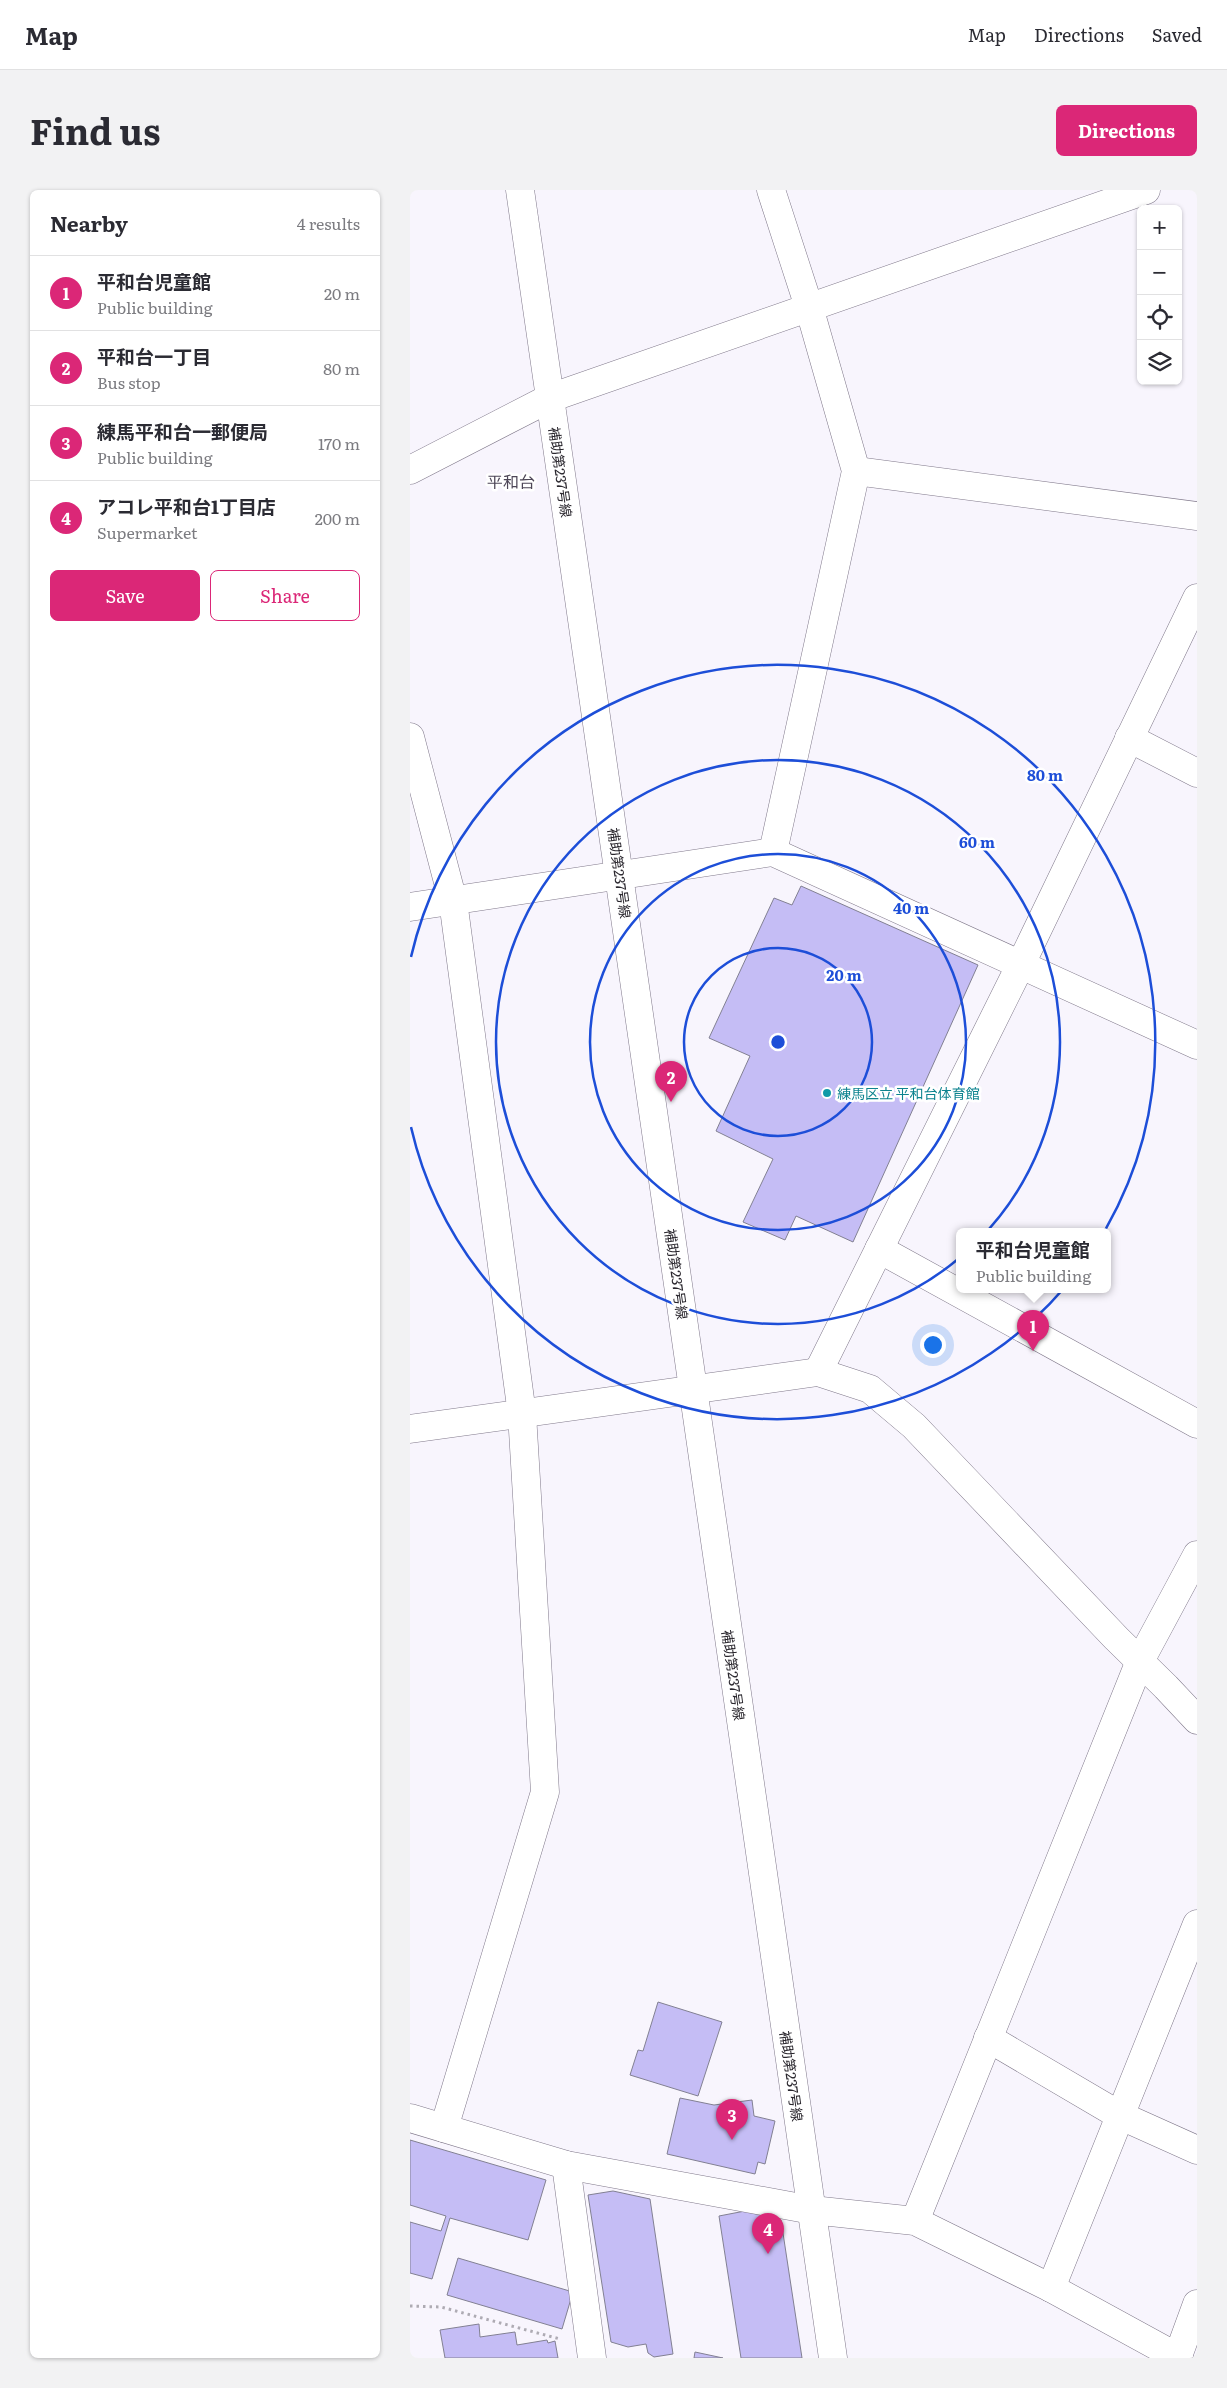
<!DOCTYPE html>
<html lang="en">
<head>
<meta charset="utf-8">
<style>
	body { margin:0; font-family:Literata,"Noto Sans JP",serif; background:#f2f2f3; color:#2b2b33 }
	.controls { position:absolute; right:15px; top:15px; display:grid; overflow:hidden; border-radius:8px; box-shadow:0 1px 4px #0004 }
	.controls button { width:45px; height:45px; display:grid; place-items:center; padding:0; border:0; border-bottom:1px solid #e1e1e2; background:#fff; color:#2b2b33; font:25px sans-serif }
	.you { position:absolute; left:522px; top:1154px; width:18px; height:18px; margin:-12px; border:4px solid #fff; border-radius:50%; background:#1a73e8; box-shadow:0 0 0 8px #1a73e833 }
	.badge { display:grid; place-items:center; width:32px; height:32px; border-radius:50%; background:#db2777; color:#fff; font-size:16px; font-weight:700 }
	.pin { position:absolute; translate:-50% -41px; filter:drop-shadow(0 1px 2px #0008) }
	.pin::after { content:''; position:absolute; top:26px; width:18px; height:15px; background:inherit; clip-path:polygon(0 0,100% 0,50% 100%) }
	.popup { position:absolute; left:546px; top:1038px; width:155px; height:65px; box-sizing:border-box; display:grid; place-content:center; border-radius:8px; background:#fff; filter:drop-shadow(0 1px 4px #0005); font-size:16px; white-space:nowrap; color:#7c7c81 }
	.popup b { font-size:19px; color:#2b2b33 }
	.popup::after { content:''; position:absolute; left:50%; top:100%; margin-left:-10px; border:10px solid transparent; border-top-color:#fff }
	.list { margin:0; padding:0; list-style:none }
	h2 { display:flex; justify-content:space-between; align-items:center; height:65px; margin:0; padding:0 20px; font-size:21px }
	h2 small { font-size:16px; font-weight:400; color:#7c7c81 }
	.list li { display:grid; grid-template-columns:32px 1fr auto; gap:15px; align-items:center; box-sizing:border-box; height:75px; padding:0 20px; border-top:1px solid #e1e1e2 }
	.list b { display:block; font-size:19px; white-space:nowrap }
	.list p { margin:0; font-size:16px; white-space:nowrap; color:#7c7c81 }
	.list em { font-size:16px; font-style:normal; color:#7c7c81 }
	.actions { display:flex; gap:10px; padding:15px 20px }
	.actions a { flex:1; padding:11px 0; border:1px solid #db2777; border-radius:8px; text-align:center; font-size:18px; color:#db2777 }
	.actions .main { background:#db2777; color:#fff }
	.icon { flex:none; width:28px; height:28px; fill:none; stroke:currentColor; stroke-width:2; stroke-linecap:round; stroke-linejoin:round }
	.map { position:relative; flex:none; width:787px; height:2168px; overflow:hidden; border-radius:8px }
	header { display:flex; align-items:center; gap:30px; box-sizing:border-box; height:70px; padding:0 25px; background:#fff; border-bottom:1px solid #e1e1e2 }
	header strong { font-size:24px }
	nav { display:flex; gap:28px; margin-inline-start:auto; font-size:18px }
	.intro { display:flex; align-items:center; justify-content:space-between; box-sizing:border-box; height:120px; padding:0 30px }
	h1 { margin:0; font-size:35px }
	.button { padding:12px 22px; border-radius:8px; background:#db2777; color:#fff; font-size:18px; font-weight:700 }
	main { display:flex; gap:30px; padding:0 30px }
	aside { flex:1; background:#fff; border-radius:8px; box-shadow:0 1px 4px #0004 }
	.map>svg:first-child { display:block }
</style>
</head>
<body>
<header>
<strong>Map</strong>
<nav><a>Map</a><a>Directions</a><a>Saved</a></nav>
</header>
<div class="intro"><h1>Find us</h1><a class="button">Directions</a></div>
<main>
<aside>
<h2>Nearby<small>4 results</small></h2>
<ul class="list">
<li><span class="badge">1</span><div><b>平和台児童館</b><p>Public building</p></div><em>20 m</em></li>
<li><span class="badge">2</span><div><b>平和台一丁目</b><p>Bus stop</p></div><em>80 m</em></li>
<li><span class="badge">3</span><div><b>練馬平和台一郵便局</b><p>Public building</p></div><em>170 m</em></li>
<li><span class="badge">4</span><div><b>アコレ平和台1丁目店</b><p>Supermarket</p></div><em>200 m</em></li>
</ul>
<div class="actions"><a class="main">Save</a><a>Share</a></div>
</aside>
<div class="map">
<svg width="787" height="2168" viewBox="0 0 787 2168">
	<rect width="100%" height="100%" fill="#f8f5fd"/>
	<!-- building -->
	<g fill="#c5bdf5" stroke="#828092">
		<polygon points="391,696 568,775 443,1052 386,1026 375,1050 333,1032 363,969 306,941 340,866 299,848 364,708 382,715"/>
		<polygon points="248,1812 312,1832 288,1906 220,1885 228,1860 233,1861"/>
		<polygon points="270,1908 304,1915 342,1910 344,1926 365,1931 355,1974 348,1972 345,1984 257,1964"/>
		<polygon points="0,1950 136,1990 118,2050 40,2028 22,2089 0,2083 0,2032 31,2041 36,2026 0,2015"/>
		<polygon points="203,2001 240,2009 263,2164 244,2167 238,2163 236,2154 218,2157 201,2152 178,2005"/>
		<polygon points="335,2021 371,2030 392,2168 331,2168 309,2026"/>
		<polygon points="48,2068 163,2102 152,2139 37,2105"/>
		<polygon points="69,2134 70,2147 105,2142 107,2155 137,2150 138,2153 145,2151 148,2168 35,2168 30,2140"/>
		<polygon points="285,2162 313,2168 284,2168"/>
	</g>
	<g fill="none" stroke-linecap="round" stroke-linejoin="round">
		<defs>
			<g id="minor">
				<polyline points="110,0 423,2168"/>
				<polyline points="361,0 399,117 446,281 363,662"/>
				<polyline points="0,280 140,208 736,0"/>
				<polyline points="446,281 787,326"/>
				<polyline points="0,547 43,711 112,1224 135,1602 34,1938"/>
				<polyline points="719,548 787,583"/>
				<polyline points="0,717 363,662 787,855"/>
				<polyline points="469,1059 787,1234"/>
				<polyline points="408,1182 610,776 787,408"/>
				<polyline points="0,1239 408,1182 460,1199 504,1236 706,1448 756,1497 787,1530"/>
				<polyline points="578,1848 709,1925 787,1960"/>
				<polyline points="0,1928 156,1975 402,2020 505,2031 641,2098 769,2168"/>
				<polyline points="156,1975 182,2168"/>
				<polyline points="505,2031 730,1471 787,1365"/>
				<polyline points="641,2098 787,1734"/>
				<polyline points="768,2166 787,2114"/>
			</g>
		</defs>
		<!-- minor casing -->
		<use href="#minor" stroke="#80798b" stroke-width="29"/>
		<!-- path -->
		<polyline stroke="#aeabb3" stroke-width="3" stroke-dasharray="2.5 4" stroke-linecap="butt" points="0,2116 31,2117 150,2149"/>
		<!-- minor -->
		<use href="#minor" stroke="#fff" stroke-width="28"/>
	</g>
	<!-- distance rings -->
	<g fill="none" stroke="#1d4ed8" stroke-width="2.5">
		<circle cx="368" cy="852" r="94"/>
		<circle cx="368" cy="852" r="188"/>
		<circle cx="368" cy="852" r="282"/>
		<path d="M1 767A377 377 0 1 1 1 937"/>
	</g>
	<!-- markers -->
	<circle fill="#0f9aa8" stroke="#fff" stroke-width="2" cx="417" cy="903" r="5"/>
	<g text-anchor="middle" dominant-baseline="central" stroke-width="5" stroke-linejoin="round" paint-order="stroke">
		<!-- street labels -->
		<g font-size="14" fill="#2a272e" stroke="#fff">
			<text transform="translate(151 282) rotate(82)">補助第237号線</text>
			<text transform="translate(210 683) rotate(82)">補助第237号線</text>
			<text transform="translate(267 1084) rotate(82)">補助第237号線</text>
			<text transform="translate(324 1485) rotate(82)">補助第237号線</text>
			<text transform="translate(382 1886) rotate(82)">補助第237号線</text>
		</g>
		<!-- culture labels -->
		<g font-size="14" fill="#0d838f" stroke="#fff" text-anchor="start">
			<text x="427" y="903">練馬区立 平和台体育館</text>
		</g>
		<!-- quarter labels -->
		<g font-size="16" fill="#4d4657" stroke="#fff">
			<text x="101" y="291">平和台</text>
		</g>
	</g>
	<circle cx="368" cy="852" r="8" fill="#1d4ed8" stroke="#fff" stroke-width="2.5"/>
	<g font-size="15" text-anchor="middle" font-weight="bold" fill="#1d4ed8" stroke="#fff" stroke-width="5" stroke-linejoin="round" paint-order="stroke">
		<text x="635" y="591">80 m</text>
		<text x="567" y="658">60 m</text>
		<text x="501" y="724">40 m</text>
		<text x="434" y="791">20 m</text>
	</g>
</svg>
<div class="controls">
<button>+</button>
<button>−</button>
<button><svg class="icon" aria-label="locate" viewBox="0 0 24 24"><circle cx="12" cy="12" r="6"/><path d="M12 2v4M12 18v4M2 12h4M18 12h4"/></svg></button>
<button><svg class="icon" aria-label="layers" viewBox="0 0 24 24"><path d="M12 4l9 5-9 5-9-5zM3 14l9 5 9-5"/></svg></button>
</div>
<div class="you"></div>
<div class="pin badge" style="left:623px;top:1161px">1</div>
<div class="popup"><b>平和台児童館</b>Public building</div>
<div class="pin badge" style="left:261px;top:912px">2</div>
<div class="pin badge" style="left:322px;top:1950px">3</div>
<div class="pin badge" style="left:358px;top:2064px">4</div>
</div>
</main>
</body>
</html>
